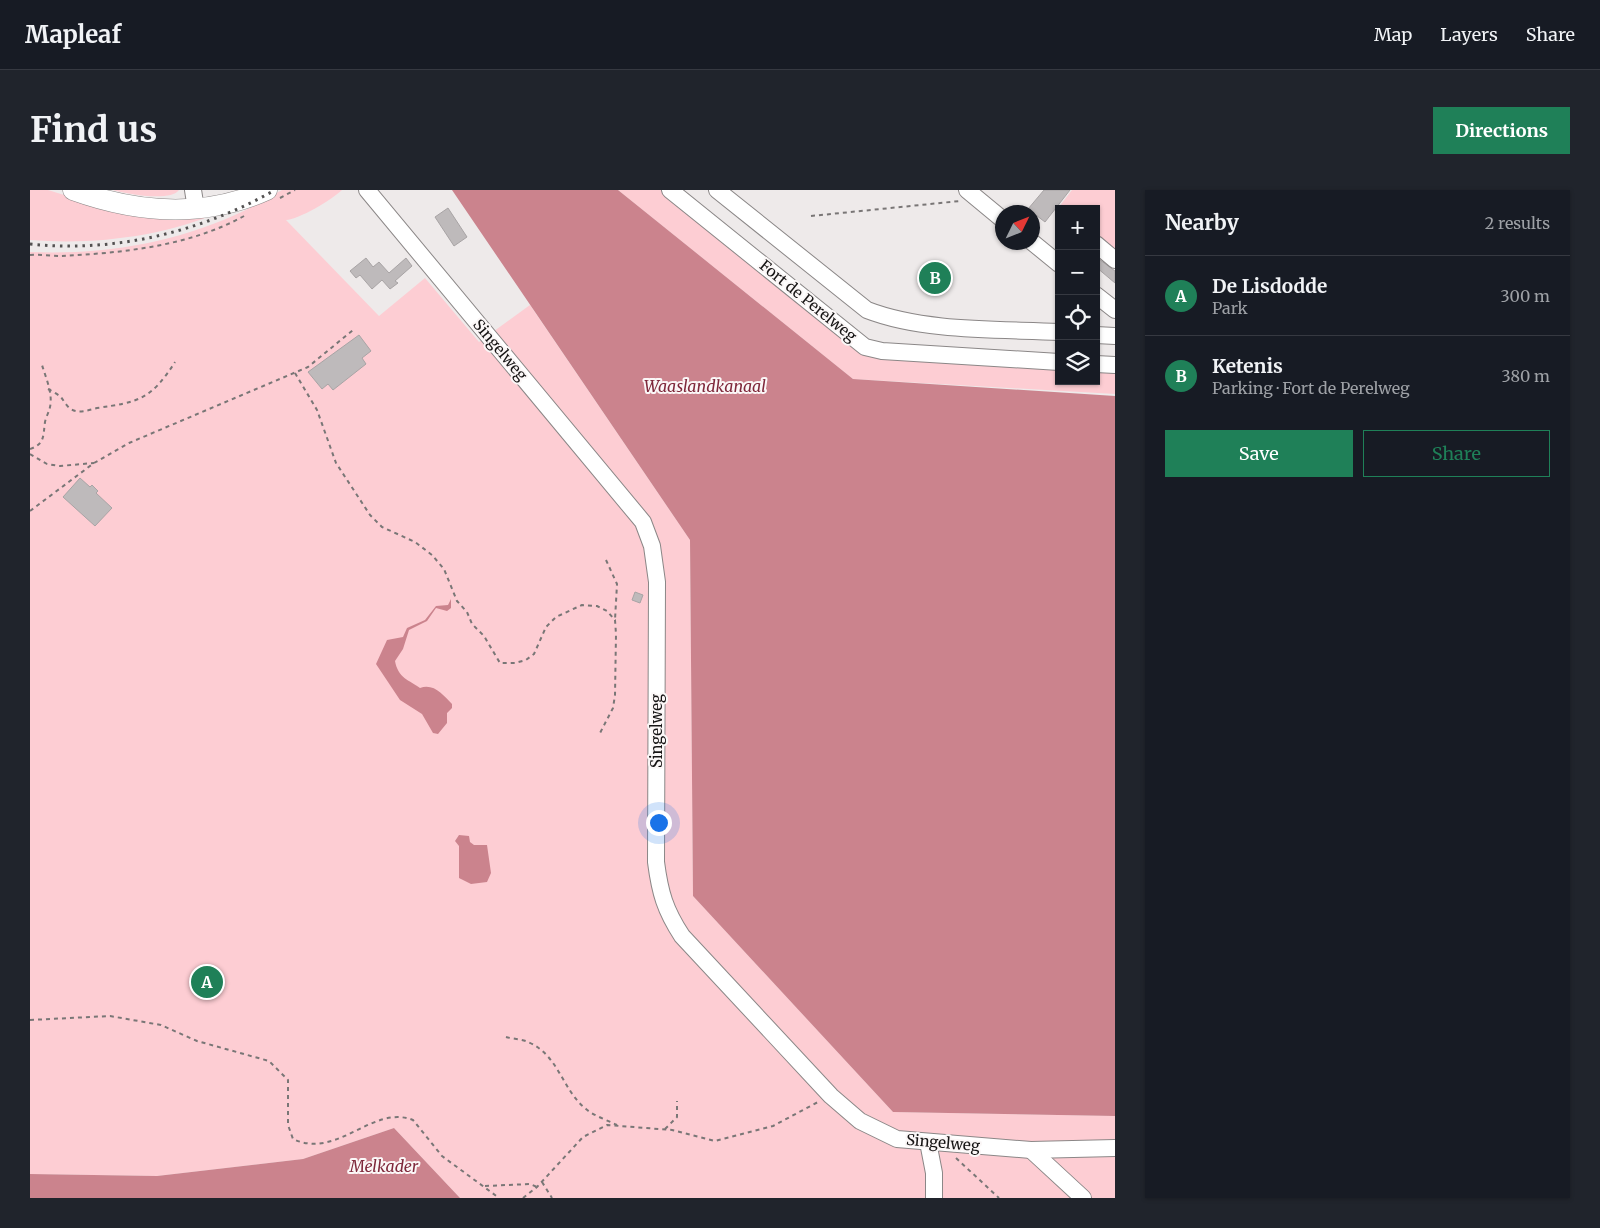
<!DOCTYPE html>
<html lang="en">
<head>
<meta charset="utf-8">
<style>
	:root { --surface:#171b24; --page:#20242c; --text:#f1f3f6; --muted:#9ea1a6; --line:#363941; --accent:#1f8058 }
	body { margin:0; font-family:Merriweather,serif; background:var(--page); color:var(--text) }
	.controls { position:absolute; right:15px; top:15px; display:grid; overflow:hidden; border-radius:0px; box-shadow:0 1px 4px #0004 }
	.controls button { width:45px; height:45px; display:grid; place-items:center; padding:0; border:0; border-bottom:1px solid var(--line); background:var(--surface); color:var(--text); font:25px sans-serif }
	.compass { position:absolute; left:965px; top:15px; width:45px; height:45px; border-radius:50%; background:var(--surface); box-shadow:0 1px 4px #0004; rotate:47deg }
	.you { position:absolute; left:628px; top:632px; width:18px; height:18px; margin:-12px; border:4px solid #fff; border-radius:50%; background:#1a73e8; box-shadow:0 0 0 8px #1a73e833 }
	.badge { display:grid; place-items:center; width:32px; height:32px; border-radius:50%; background:var(--accent); color:#fff; font-size:16px; font-weight:700 }
	.pin { position:absolute; translate:-50% -50%; border:2px solid #fff; box-shadow:0 1px 5px #0006 }
	.list { margin:0; padding:0; list-style:none }
	h2 { display:flex; justify-content:space-between; align-items:center; height:65px; margin:0; padding:0 20px; font-size:21px }
	h2 small { font-size:16px; font-weight:400; color:var(--muted) }
	.list li { display:grid; grid-template-columns:32px 1fr auto; gap:15px; align-items:center; box-sizing:border-box; height:80px; padding:0 20px; border-top:1px solid var(--line) }
	.list b { display:block; font-size:19px; white-space:nowrap }
	.list p { margin:0; font-size:16px; white-space:nowrap; color:var(--muted) }
	.list em { font-size:16px; font-style:normal; color:var(--muted) }
	.actions { display:flex; gap:10px; padding:15px 20px }
	.actions a { flex:1; padding:11px 0; border:1px solid var(--accent); border-radius:0px; text-align:center; font-size:18px; color:var(--accent) }
	.actions .main { background:var(--accent); color:#fff }
	.icon { flex:none; width:28px; height:28px; fill:none; stroke:currentColor; stroke-width:2; stroke-linecap:round; stroke-linejoin:round }
	.map { position:relative; flex:none; width:1085px; height:1008px; overflow:hidden; border-radius:0px }
	header { display:flex; align-items:center; gap:30px; box-sizing:border-box; height:70px; padding:0 25px; background:var(--surface); border-bottom:1px solid var(--line) }
	header strong { font-size:24px }
	nav { display:flex; gap:28px; margin-inline-start:auto; font-size:18px }
	.intro { display:flex; align-items:center; justify-content:space-between; box-sizing:border-box; height:120px; padding:0 30px }
	h1 { margin:0; font-size:35px }
	.button { padding:12px 22px; border-radius:0px; background:var(--accent); color:#fff; font-size:18px; font-weight:700 }
	main { display:flex; gap:30px; padding:0 30px }
	aside { flex:1; background:var(--surface); border-radius:0px; box-shadow:0 1px 4px #0004 }
	.map>svg:first-child { display:block }
	.green { fill:#fdcdd3 }
	.water { fill:#cb838d }
	.building { fill:#bebabb; stroke:#a8a4a5 }
	.lines { fill:none; stroke-linecap:round; stroke-linejoin:round }
	.minor-casing { stroke:#8b8787; stroke-width:18 }
	.major-casing { stroke:#8b8787; stroke-width:21 }
	.path { stroke:#797676; stroke-width:2; stroke-dasharray:4 4; stroke-linecap:butt }
	.minor { stroke:#fff; stroke-width:16 }
	.major { stroke:#fff; stroke-width:20 }
	.rail { stroke:#535151; stroke-width:3; stroke-dasharray:2.5 5; stroke-linecap:butt }
	.labels { text-anchor:middle; stroke-width:4; stroke-linejoin:round; paint-order:stroke }
	.street-label { font-size:15px; fill:#161414; stroke:#fbf7f7 }
	.water-label { font-size:16px; font-style:italic; fill:#7f283b; stroke:#fbf7f7 }
</style>
</head>
<body>
<header>
<strong>Mapleaf</strong>
<nav><a>Map</a><a>Layers</a><a>Share</a></nav>
</header>
<div class="intro"><h1>Find us</h1><a class="button">Directions</a></div>
<main>
<div class="map">
<svg width="1085" height="1008" viewBox="0 0 1085 1008">
	<rect width="100%" height="100%" fill="#eeeaea"/>
	<g class="green">
		<path d="M0,0H18L98,25L192,21C133,47 64,55 0,50Z"/>
		<path d="M83,0H149C141,12 96,4 83,0Z"/>
		<path d="M252,0H312C303,9 268,30 256,30L349,126L395,88L449,152L500,115L660,350L663,706L863,922L1085,926V1008H430L364,938L273,969L127,986L0,984V62C71,65 140,54 205,25C222,18 236,8 252,0Z"/>
		<polygon points="588,0 640,0 835,157 1029,172 1029,191 1066,191 1066,174 1085,175 1085,204 823,189"/>
		<polygon points="1042,0 1085,0 1085,61 1066,47 1066,19 1031,19 1029,17"/>
	</g>
	<g class="water">
		<polygon points="422,0 588,0 823,189 1085,206 1085,926 863,922 663,706 660,350"/>
		<path d="M421,409V418L417,421L406,418L397,431L379,440L373,459L365,471C368,488 379,490 390,498C404,493 413,505 422,514V518L417,523V533L408,544L403,543L392,524L370,510L346,474L357,450L373,447L377,438L395,430L406,416L418,415Z"/>
		<polygon points="429,645 439,646 440,652 444,655 457,655 461,683 457,692 441,694 429,688 429,656 425,651"/>
		<polygon points="364,938 430,1008 0,1008 0,984 127,986 273,969"/>
	</g>
	<g class="building">
		<polygon points="1014,0 1040,0 1015,32 998,19"/>
		<polygon points="418,18 437,47 424,56 405,27"/>
		<polygon points="1066,67 1085,81 1085,93 1066,77"/>
		<polygon points="336,68 343,77 349,72 359,83 376,68 382,76 365,91 368,93 360,99 352,90 342,99 330,85 326,88 320,81"/>
		<polygon points="329,145 341,161 332,168 336,174 303,200 298,194 292,199 278,182"/>
		<polygon points="50,288 60,297 62,295 68,301 66,303 82,318 65,336 33,307"/>
		<polygon points="605,402 613,405 610,413 602,410"/>
	</g>
	<g class="lines">
		<defs>
			<g id="minor">
				<polyline points="163,0 166,19"/>
				<path d="M337,0L613,332L622,356L627,392L626,672C630,703 635,720 652,746L801,906L830,931L867,949L1001,960L1085,958"/>
				<polyline points="640,0 835,157 852,161 1029,172"/>
				<path d="M687,0L837,120C894,142 968,139 1029,142"/>
				<polyline points="937,0 972,29"/>
				<polyline points="1002,52 1029,74"/>
				<polyline points="1066,54 1085,70"/>
				<polyline points="1066,105 1085,120"/>
				<polyline points="1066,145 1085,146"/>
				<polyline points="1066,174 1085,175"/>
				<polyline points="898,952 904,983 904,1008"/>
				<polyline points="1001,960 1053,1008"/>
			</g>
			<path id="major" d="M43,0C107,23 173,29 237,0"/>
		</defs>
		<use href="#minor" class="minor-casing"/>
		<use href="#major" class="major-casing"/>
		<g class="path">
			<polyline points="250,8 265,0"/>
			<polyline points="781,26 930,11"/>
			<path d="M0,65C10,64 21,66 31,66C92,63 160,56 214,26"/>
			<polyline points="265,183 287,220 306,273 340,325 352,337 385,352 402,365 414,379 427,411 437,422 442,434 454,446 470,473 485,473 496,470 504,464 516,437 526,427 552,415 567,416 577,421 585,430 586,444 585,505 583,518 570,543"/>
			<path d="M18,199C22,201 27,204 31,207C34,211 37,217 41,219C49,224 58,220 67,218C108,212 121,210 145,172"/>
			<path d="M0,259C15,254 13,246 15,232C16,227 19,222 20,217C23,204 16,188 12,175"/>
			<polyline points="0,264 17,274 30,276 64,273"/>
			<polyline points="0,321 64,273 99,253 278,177 323,140"/>
			<polyline points="576,370 587,394 585,430"/>
			<path d="M0,830L80,826L131,835L167,851L239,871L258,890V935L263,949C308,970 342,914 383,930L412,966L469,1008"/>
			<path d="M476,847C483,849 492,849 498,852C529,865 532,900 556,919C564,926 577,930 587,935"/>
			<polyline points="635,939 647,927 647,911"/>
			<polyline points="926,968 969,1008"/>
			<polyline points="512,992 522,1008"/>
			<polyline points="455,996 500,994 507,997"/>
			<polyline points="493,1008 507,997 553,947 577,935 642,940 685,951 743,936 788,912"/>
		</g>
		<use href="#minor" class="minor"/>
		<use href="#major" class="major"/>
		<path class="rail" d="M0,54C85,63 171,42 245,0"/>
	</g>
	<g class="labels">
		<g class="street-label">
			<text transform="translate(778 111) rotate(39)" y="5">Fort de Perelweg</text>
			<text transform="translate(470 160) rotate(50)" y="5">Singelweg</text>
			<text transform="translate(627 541) rotate(-90)" y="5">Singelweg</text>
			<text transform="translate(913 953) rotate(5)" y="5">Singelweg</text>
		</g>
		<g class="water-label">
			<text x="675" y="202">Waaslandkanaal</text>
			<text x="354" y="982">Melkader</text>
		</g>
	</g>
</svg>
<div class="controls">
<button>+</button>
<button>−</button>
<button><svg class="icon" aria-label="locate" viewBox="0 0 24 24"><circle cx="12" cy="12" r="6"/><path d="M12 2v4M12 18v4M2 12h4M18 12h4"/></svg></button>
<button><svg class="icon" aria-label="layers" viewBox="0 0 24 24"><path d="M12 4l9 5-9 5-9-5zM3 14l9 5 9-5"/></svg></button>
</div>
<svg class="compass" viewBox="-18 -18 36 36"><path d="M0-13l5 13h-10z" fill="#e53935"/><path d="M0 13l5-13h-10z" fill="#9ea1a6"/></svg>
<div class="you"></div>
<div class="pin badge" style="left:177px;top:792px">A</div>
<div class="pin badge" style="left:905px;top:88px">B</div>
</div>
<aside>
<h2>Nearby<small>2 results</small></h2>
<ul class="list">
<li><span class="badge">A</span><div><b>De Lisdodde</b><p>Park</p></div><em>300 m</em></li>
<li><span class="badge">B</span><div><b>Ketenis</b><p>Parking · Fort de Perelweg</p></div><em>380 m</em></li>
</ul>
<div class="actions"><a class="main">Save</a><a>Share</a></div>
</aside>
</main>
</body>
</html>
